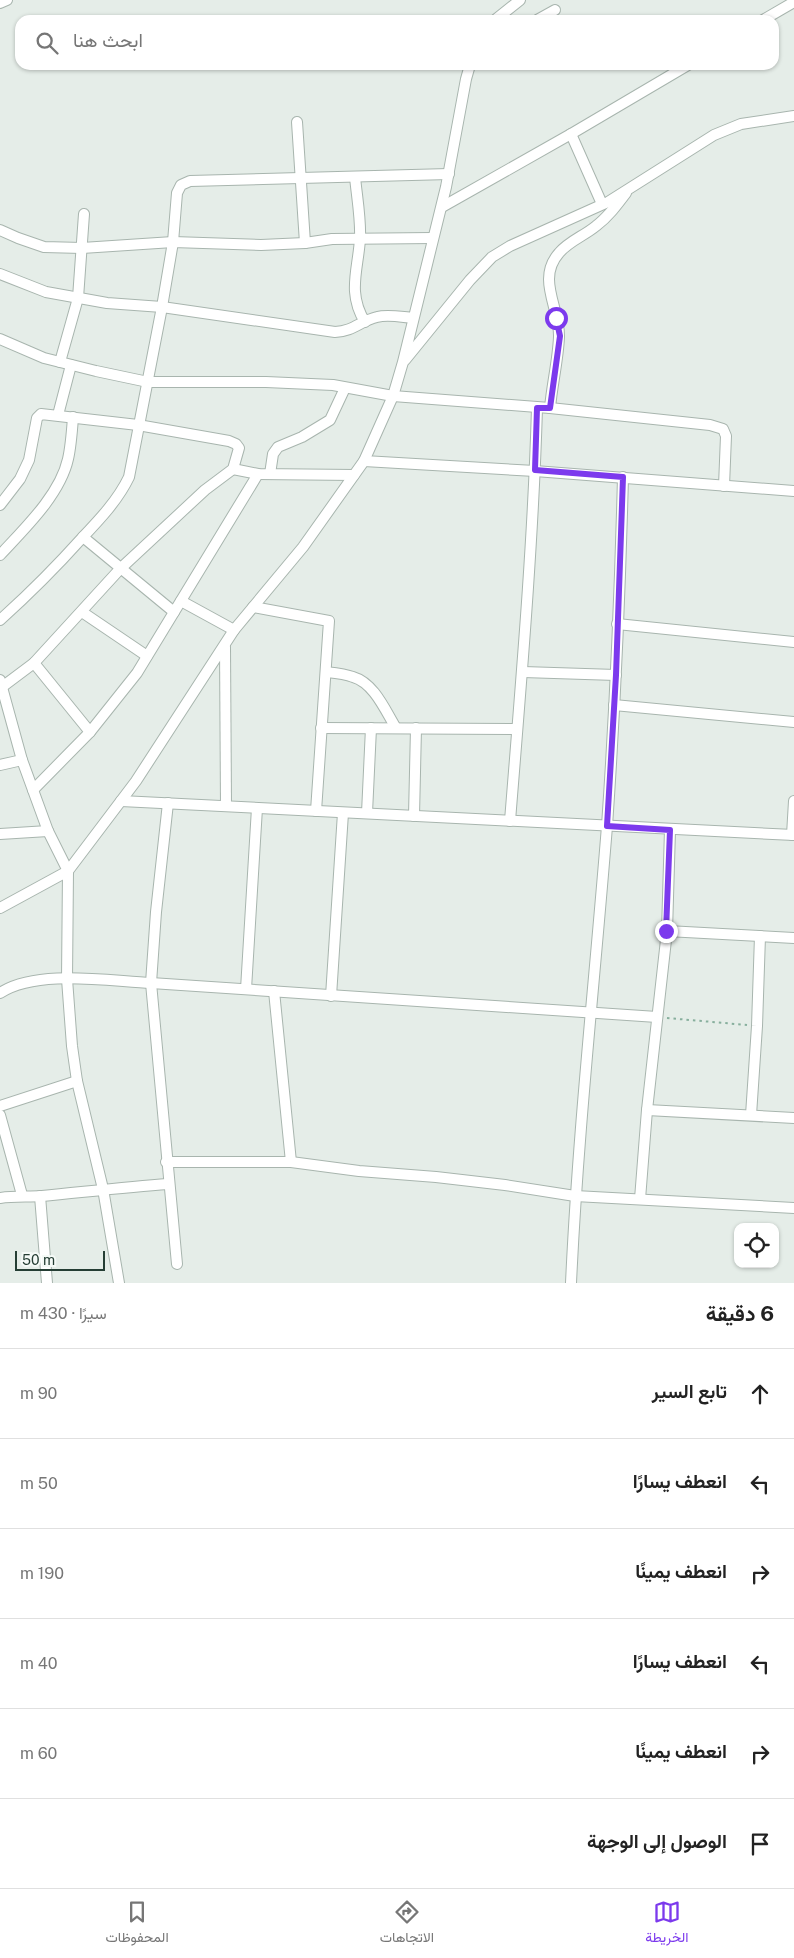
<!DOCTYPE html>
<html lang="ar">
<head>
<meta charset="utf-8">
<style>
	:root { --surface:#fff; --page:#f6f6f6; --text:#222; --muted:#767676; --line:#e0e0e0; --accent:#7c3aed }
	body { margin:0; font-family:"Public Sans",Vazirmatn,sans-serif; background:var(--page); color:var(--text); direction:rtl }
	.controls { position:absolute; right:15px; bottom:15px; display:grid; overflow:hidden; border-radius:10px; box-shadow:0 1px 4px #0004 }
	.controls button { width:45px; height:45px; display:grid; place-items:center; padding:0; border:0; border-bottom:1px solid var(--line); background:var(--surface); color:var(--text); font:25px sans-serif }
	.scale { position:absolute; left:15px; bottom:12px; width:90px; box-sizing:border-box; padding-left:5px; border:2px solid #253e34; border-top:0; font-size:14px; line-height:18px; white-space:nowrap; color:#253e34; -webkit-text-stroke:4px #f5faf7; paint-order:stroke }
	.stop { position:absolute; width:15px; height:15px; margin:-11px; border:4px solid #7c3aed; border-radius:50%; background:#fff }
	.stop.end { background:#7c3aed; border-color:#fff; box-shadow:0 1px 5px #0008 }
	.list { margin:0; padding:0; list-style:none }
	h2 { display:flex; justify-content:space-between; align-items:center; height:65px; margin:0; padding:0 20px; font-size:21px }
	h2 small { font-size:16px; font-weight:400; color:var(--muted) }
	.list li { display:grid; grid-template-columns:32px 1fr auto; gap:15px; align-items:center; box-sizing:border-box; height:90px; padding:0 20px; border-top:1px solid var(--line) }
	.list b { display:block; font-size:19px; white-space:nowrap }
	.list em { font-size:16px; font-style:normal; color:var(--muted) }
	.icon { flex:none; width:28px; height:28px; fill:none; stroke:currentColor; stroke-width:2; stroke-linecap:round; stroke-linejoin:round }
	.map { position:relative; flex:none; width:794px; height:1283px; overflow:hidden; direction:ltr }
	.search { position:absolute; background:var(--surface); box-shadow:0 1px 4px #0004; left:15px; right:15px; top:15px; height:55px; display:flex; align-items:center; gap:12px; box-sizing:border-box; padding:0 18px; border-radius:15px; color:var(--muted); font-size:19px }
	.sheet { height:605px; background:var(--surface) }
	nav { display:flex; justify-content:space-around; align-items:center; box-sizing:border-box; height:70px; border-top:1px solid var(--line); background:var(--surface); font-size:14px; color:var(--muted) }
	nav a { display:grid; justify-items:center; gap:2px }
	nav .on { color:var(--accent) }
	.map>svg:first-child { display:block }
	.lines { fill:none; stroke-linecap:round; stroke-linejoin:round }
	.street-casing { stroke:#a8b5ae; stroke-width:12 }
	.path { stroke:#87af9d; stroke-width:2; stroke-dasharray:2.5 4; stroke-linecap:butt }
	.street { stroke:#fff; stroke-width:10 }
	.route { stroke:#7c3aed; stroke-width:6 }
</style>
</head>
<body>
<div class="map">
<svg width="794" height="1283" viewBox="0 0 794 1283">
	<rect width="100%" height="100%" fill="#e5ede8"/>
	<g class="lines">
		<defs>
			<g id="street">
				<polyline points="0,3 7,0"/>
				<polyline points="495,20 520,0"/>
				<polyline points="537,20 555,10"/>
				<polyline points="763,20 794,2"/>
				<polyline points="297,122 305,243"/>
				<polyline points="571,134 602,204"/>
				<path d="M355,177C357,198 361,219 360,239C358,270 347,293 365,322"/>
				<polyline points="442,207 571,134 688,65"/>
				<polyline points="0,230 18,238 44,247 82,248 173,242 261,245 305,243 332,239 433,238"/>
				<path d="M0,274L46,292L107,303L162,307L335,332C354,331 360,321 377,317C388,314 401,317 413,318"/>
				<polyline points="0,339 44,358 96,371 148,382 266,382 333,385 393,396 550,408 710,425 723,429 726,436 724,486"/>
				<polyline points="405,360 470,280 492,257 510,246 608,202 714,135 741,124 794,116"/>
				<polyline points="60,362 78,298 84,214"/>
				<path d="M550,408C552,385 558,360 559,337C560,308 536,279 559,253C569,241 584,236 596,226C608,217 617,205 626,193"/>
				<polyline points="58,415 71,365"/>
				<polyline points="364,461 535,471 794,491"/>
				<polyline points="233,469 258,474 354,475"/>
				<polyline points="270,474 273,454 278,447 302,437 330,420 345,388"/>
				<polyline points="0,505 20,479 29,460 37,418 41,414 138,425 229,441 236,444 239,448 233,469 205,490 120,569 34,663 2,687"/>
				<polyline points="83,537 174,612"/>
				<path d="M0,555C24,529 60,495 68,459C71,446 72,431 73,417"/>
				<polyline points="181,601 234,630"/>
				<polyline points="253,607 329,621 316,811"/>
				<polyline points="82,612 147,656"/>
				<path d="M0,620C29,594 56,567 82,538C100,519 118,500 129,477L162,307L173,242L177,193L181,185L190,181L449,174"/>
				<polyline points="617,624 794,642"/>
				<polyline points="225,647 226,806"/>
				<polyline points="34,663 90,732"/>
				<path d="M326,672C335,673 345,674 353,677C374,683 385,710 396,728"/>
				<polyline points="523,672 616,675"/>
				<polyline points="0,680 22,760 48,831 68,871 67,979 72,1046 77,1081 103,1189 119,1283"/>
				<polyline points="614,705 794,722"/>
				<polyline points="321,728 517,729"/>
				<polyline points="0,765 22,760"/>
				<polyline points="33,790 90,732 137,673 258,474"/>
				<polyline points="121,801 794,835"/>
				<polyline points="168,803 156,912 151,983 177,1264"/>
				<polyline points="367,813 371,728"/>
				<polyline points="414,816 416,728"/>
				<path d="M510,821C521,683 533,546 537,408"/>
				<polyline points="0,834 48,831"/>
				<polyline points="792,835 794,801"/>
				<polyline points="0,908 68,871 136,781 234,630 303,547 364,461 393,396 403,362 446,187 466,79 470,65"/>
				<polyline points="667,931 794,938"/>
				<polyline points="246,989 257,808"/>
				<polyline points="274,991 291,1162"/>
				<path d="M0,993C37,969 107,981 151,983L657,1017"/>
				<polyline points="331,996 343,813"/>
				<polyline points="0,1106 77,1081"/>
				<polyline points="647,1110 794,1118"/>
				<polyline points="0,1115 22,1195"/>
				<polyline points="751,1115 757,1026 760,936"/>
				<polyline points="166,1162 291,1162 359,1171 436,1177 505,1185 575,1196 794,1208"/>
				<polyline points="40,1196 47,1283"/>
				<path d="M0,1198C14,1196 28,1197 42,1196C84,1192 126,1187 168,1184"/>
				<polyline points="640,1199 647,1110 667,931 670,830"/>
				<path d="M571,1283C578,1130 595,978 607,826C615,710 620,593 623,477"/>
			</g>
		</defs>
		<use href="#street" class="street-casing"/>
		<polyline class="path" points="667,1018 747,1025"/>
		<use href="#street" class="street"/>
	</g>
	<g class="lines">
		<polyline class="route" points="556,318 560,336 550,408 537,408 535,470 623,477 616,675 607,826 670,830 666,931"/>
	</g>
</svg>
<div class="controls">
<button><svg class="icon" aria-label="locate" viewBox="0 0 24 24"><circle cx="12" cy="12" r="6"/><path d="M12 2v4M12 18v4M2 12h4M18 12h4"/></svg></button>
</div>
<div class="scale">50 m</div>
<div class="stop" style="left:556px;top:318px"></div>
<div class="stop end" style="left:666px;top:931px"></div>
<div class="search"><svg class="icon" aria-label="search" viewBox="0 0 24 24"><circle cx="10" cy="10" r="6"/><path d="M15 15l6 6"/></svg>ابحث هنا</div>
</div>
<section class="sheet">
<h2>6 دقيقة<small>سيرًا · 430 m</small></h2>
<ul class="list">
<li><svg class="icon" aria-label="ahead" viewBox="0 0 24 24"><path d="M12 20V5M6 11l6-6 6 6"/></svg><div><b>تابع السير</b></div><em>90 m</em></li>
<li><svg class="icon" aria-label="left" viewBox="0 0 24 24"><path d="M17 20v-9H6M10 6l-5 5 5 5"/></svg><div><b>انعطف يسارًا</b></div><em>50 m</em></li>
<li><svg class="icon" aria-label="right" viewBox="0 0 24 24"><path d="M7 20v-9h11M14 6l5 5-5 5"/></svg><div><b>انعطف يمينًا</b></div><em>190 m</em></li>
<li><svg class="icon" aria-label="left" viewBox="0 0 24 24"><path d="M17 20v-9H6M10 6l-5 5 5 5"/></svg><div><b>انعطف يسارًا</b></div><em>40 m</em></li>
<li><svg class="icon" aria-label="right" viewBox="0 0 24 24"><path d="M7 20v-9h11M14 6l5 5-5 5"/></svg><div><b>انعطف يمينًا</b></div><em>60 m</em></li>
<li><svg class="icon" aria-label="arrive" viewBox="0 0 24 24"><path d="M6 21V4h12l-3 4 3 4H6"/></svg><div><b>الوصول إلى الوجهة</b></div></li>
</ul>
</section>
<nav>
<a class="on"><svg class="icon" aria-label="map" viewBox="0 0 24 24"><path d="M3 6l6-2 6 2 6-2v14l-6 2-6-2-6 2zM9 4v14M15 6v14"/></svg>الخريطة</a>
<a><svg class="icon" aria-label="directions" viewBox="0 0 24 24"><path d="M12 3l9 9-9 9-9-9zM9 14v-3h6M13 9l2 2-2 2"/></svg>الاتجاهات</a>
<a><svg class="icon" aria-label="saved" viewBox="0 0 24 24"><path d="M7 4h10v16l-5-4-5 4z"/></svg>المحفوظات</a>
</nav>
</body>
</html>
